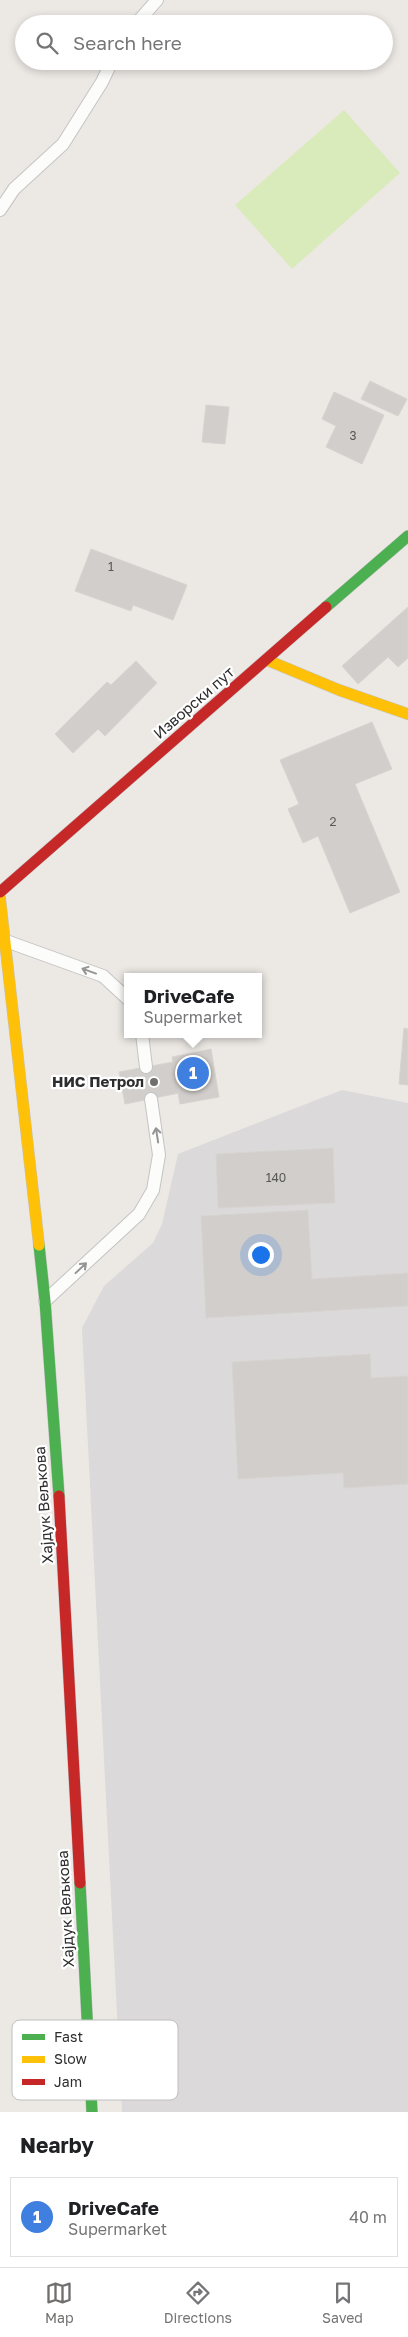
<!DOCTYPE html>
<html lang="en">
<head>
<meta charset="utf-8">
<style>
	:root { --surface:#fff; --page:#f2f2f2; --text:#202124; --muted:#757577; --line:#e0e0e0; --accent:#706f6e }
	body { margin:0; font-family:"Golos Text",sans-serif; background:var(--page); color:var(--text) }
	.you { position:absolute; left:260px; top:1254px; width:18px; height:18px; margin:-12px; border:4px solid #fff; border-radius:50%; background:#1a73e8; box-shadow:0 0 0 8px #1a73e833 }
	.badge { display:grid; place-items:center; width:32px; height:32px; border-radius:50%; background:var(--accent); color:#fff; font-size:16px; font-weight:700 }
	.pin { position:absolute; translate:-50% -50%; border:2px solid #fff; box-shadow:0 1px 5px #0006 }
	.popup { position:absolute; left:124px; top:973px; width:138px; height:65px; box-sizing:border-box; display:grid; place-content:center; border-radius:0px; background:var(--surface); filter:drop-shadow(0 1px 4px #0005); font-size:16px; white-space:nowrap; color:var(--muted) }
	.popup b { font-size:19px; color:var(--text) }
	.popup::after { content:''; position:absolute; left:50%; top:100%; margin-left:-10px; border:10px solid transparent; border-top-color:var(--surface) }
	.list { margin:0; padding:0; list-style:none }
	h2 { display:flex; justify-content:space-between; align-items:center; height:65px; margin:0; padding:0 20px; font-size:21px }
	h2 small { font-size:16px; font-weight:400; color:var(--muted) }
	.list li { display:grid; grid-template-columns:32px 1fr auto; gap:15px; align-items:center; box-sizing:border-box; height:80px; margin:0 10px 10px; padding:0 10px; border:1px solid var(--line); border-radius:0px }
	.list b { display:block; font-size:19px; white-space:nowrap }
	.list p { margin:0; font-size:16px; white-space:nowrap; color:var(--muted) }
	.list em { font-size:16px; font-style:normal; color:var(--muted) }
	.icon { flex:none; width:28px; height:28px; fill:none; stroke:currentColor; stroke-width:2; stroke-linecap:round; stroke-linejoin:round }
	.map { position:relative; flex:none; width:408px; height:2112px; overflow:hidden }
	.search { position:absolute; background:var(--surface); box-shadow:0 2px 8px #0003; left:15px; right:15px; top:15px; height:55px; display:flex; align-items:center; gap:12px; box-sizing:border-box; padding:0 18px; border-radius:28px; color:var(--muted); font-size:19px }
	.sheet { height:155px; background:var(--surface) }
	nav { display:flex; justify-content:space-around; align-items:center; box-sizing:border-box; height:70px; border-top:1px solid var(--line); background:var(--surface); font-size:14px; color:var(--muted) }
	nav a { display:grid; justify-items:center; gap:2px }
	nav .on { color:var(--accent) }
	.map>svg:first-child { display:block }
	.industrial { fill:#dcd9db }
	.pitch { fill:#d9eabb }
	.building { fill:#d1cecb; stroke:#d7d4d0 }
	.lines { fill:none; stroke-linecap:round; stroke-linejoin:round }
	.lane-casing { stroke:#c5c4c5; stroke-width:14 }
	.fast-casing { stroke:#c5c4c5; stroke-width:12 }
	.slow-casing { stroke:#c5c4c5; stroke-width:12 }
	.jam-casing { stroke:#c5c4c5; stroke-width:12 }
	.lane { stroke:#fcfcfb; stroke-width:12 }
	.fast { stroke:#4caf50; stroke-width:11 }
	.slow { stroke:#ffc107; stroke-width:11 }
	.jam { stroke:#c62828; stroke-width:11 }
	.oneway { stroke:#959594 }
	.poi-dot { fill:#706f6e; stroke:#fff; stroke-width:2 }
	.labels { text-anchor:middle; stroke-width:4.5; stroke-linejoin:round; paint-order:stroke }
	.number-label { font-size:12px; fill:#585857 }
	.street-label { font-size:15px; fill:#2e2e2e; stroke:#fff }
	.poi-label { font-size:15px; font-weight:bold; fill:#2e2e2e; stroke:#fff; text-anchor:end }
	.key { fill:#fff; stroke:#c0c0c0; stroke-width:1 }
	.key-label { font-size:14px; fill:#2e2e2e }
</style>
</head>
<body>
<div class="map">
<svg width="408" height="2112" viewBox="0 0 408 2112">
	<rect width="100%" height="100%" fill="#ece8e4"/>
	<polygon class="industrial" points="342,1090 408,1103 408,2112 122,2112 82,1328 104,1286 153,1243 162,1224 178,1154"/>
	<polygon class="pitch" points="344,110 400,173 292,269 235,205"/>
	<g class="building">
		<polygon points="370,381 407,399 398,416 361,399"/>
		<polygon points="334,392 384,415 362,464 326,447 336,426 322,419"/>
		<polygon points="206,405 229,407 225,444 202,442"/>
		<polygon points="91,549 187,585 173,620 133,605 131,611 75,591"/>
		<polygon points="408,607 408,658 398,667 388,657 358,684 342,666"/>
		<polygon points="136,661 157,683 105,736 98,729 73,753 55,734 107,682 111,685"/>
		<polygon points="372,722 392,769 355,784 400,892 350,913 318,836 303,843 288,809 299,804 280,760"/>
		<polygon points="404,1028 408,1029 408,1085 399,1084"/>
		<polygon points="211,1049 219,1097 180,1104 172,1057"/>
		<polygon points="173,1062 179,1093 125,1104 119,1072"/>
		<polygon points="333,1148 335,1203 218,1208 216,1154"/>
		<polygon points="308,1210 312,1279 408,1273 408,1306 206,1318 201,1216"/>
		<polygon points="370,1354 371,1378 408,1376 408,1484 344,1488 343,1473 238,1479 232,1362"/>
	</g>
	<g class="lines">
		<defs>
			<g id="lane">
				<polyline points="136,24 157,0"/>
				<polyline points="0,210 14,189 63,144 102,82 112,61"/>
				<polyline points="6,941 103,976 128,999"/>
				<polyline points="142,1034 146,1067"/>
				<polyline points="45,1301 139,1214 153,1190 159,1155 151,1099"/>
			</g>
			<g id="fast">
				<polyline points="326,607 408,536"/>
				<polyline points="39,1245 45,1301 59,1496"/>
				<polyline points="80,1883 92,2112"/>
			</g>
			<g id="slow">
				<polyline points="267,660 339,690 408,714"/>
				<polyline points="0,898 39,1245"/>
			</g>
			<g id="jam">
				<polyline points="0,892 326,607"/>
				<polyline points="59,1496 80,1883"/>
			</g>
		</defs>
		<use href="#lane" class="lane-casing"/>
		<use href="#fast" class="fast-casing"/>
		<use href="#slow" class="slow-casing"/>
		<use href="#jam" class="jam-casing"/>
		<use href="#lane" class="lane"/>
		<use href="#fast" class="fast"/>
		<use href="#slow" class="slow"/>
		<use href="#jam" class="jam"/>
	</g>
	<defs><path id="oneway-shaft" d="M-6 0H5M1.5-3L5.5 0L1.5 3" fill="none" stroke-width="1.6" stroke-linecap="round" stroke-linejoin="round" transform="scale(1.25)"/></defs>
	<g class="oneway">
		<use href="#oneway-shaft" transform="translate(89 971) rotate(-160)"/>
		<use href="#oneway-shaft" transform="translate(157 1135) rotate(-99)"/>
		<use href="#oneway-shaft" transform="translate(81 1268) rotate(-43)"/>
	</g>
	<circle class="poi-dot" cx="154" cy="1082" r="5"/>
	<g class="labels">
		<g class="number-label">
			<text x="353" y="440">3</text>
			<text x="111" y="571">1</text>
			<text x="333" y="826">2</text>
			<text x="276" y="1182">140</text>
		</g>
		<g class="street-label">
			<text transform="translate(194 703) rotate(-41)" y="5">Изворски пут</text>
			<text transform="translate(44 1505) rotate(-94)" y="5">Хајдук Вељкова</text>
			<text transform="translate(66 1909) rotate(-93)" y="5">Хајдук Вељкова</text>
		</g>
		<g class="poi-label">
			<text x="144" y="1087">НИС Петрол</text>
		</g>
	</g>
	<rect x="12" y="2020" width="166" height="80" rx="8" class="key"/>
	<rect x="22" y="2034" width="23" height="6" fill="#4caf50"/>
	<rect x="22" y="2056" width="23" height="7" fill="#ffc107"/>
	<rect x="22" y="2079" width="23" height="6" fill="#c62828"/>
	<g class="key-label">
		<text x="54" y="2042">Fast</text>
		<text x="54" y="2064">Slow</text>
		<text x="54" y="2087">Jam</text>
	</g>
</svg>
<div class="you"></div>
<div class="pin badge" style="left:193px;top:1073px;background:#3f7fe0">1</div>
<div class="popup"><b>DriveCafe</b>Supermarket</div>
<div class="search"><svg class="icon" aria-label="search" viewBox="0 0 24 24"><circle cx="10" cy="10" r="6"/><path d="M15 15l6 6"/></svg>Search here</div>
</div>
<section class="sheet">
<h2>Nearby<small></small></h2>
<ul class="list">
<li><span class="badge" style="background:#3f7fe0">1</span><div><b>DriveCafe</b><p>Supermarket</p></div><em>40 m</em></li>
</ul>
</section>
<nav>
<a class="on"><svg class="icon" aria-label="map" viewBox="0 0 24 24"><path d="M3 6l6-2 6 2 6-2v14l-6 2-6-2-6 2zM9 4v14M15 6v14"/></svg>Map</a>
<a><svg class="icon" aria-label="directions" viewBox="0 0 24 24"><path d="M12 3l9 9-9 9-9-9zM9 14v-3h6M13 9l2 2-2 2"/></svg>Directions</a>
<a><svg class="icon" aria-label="saved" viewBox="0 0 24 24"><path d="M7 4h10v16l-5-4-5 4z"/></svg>Saved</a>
</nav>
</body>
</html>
